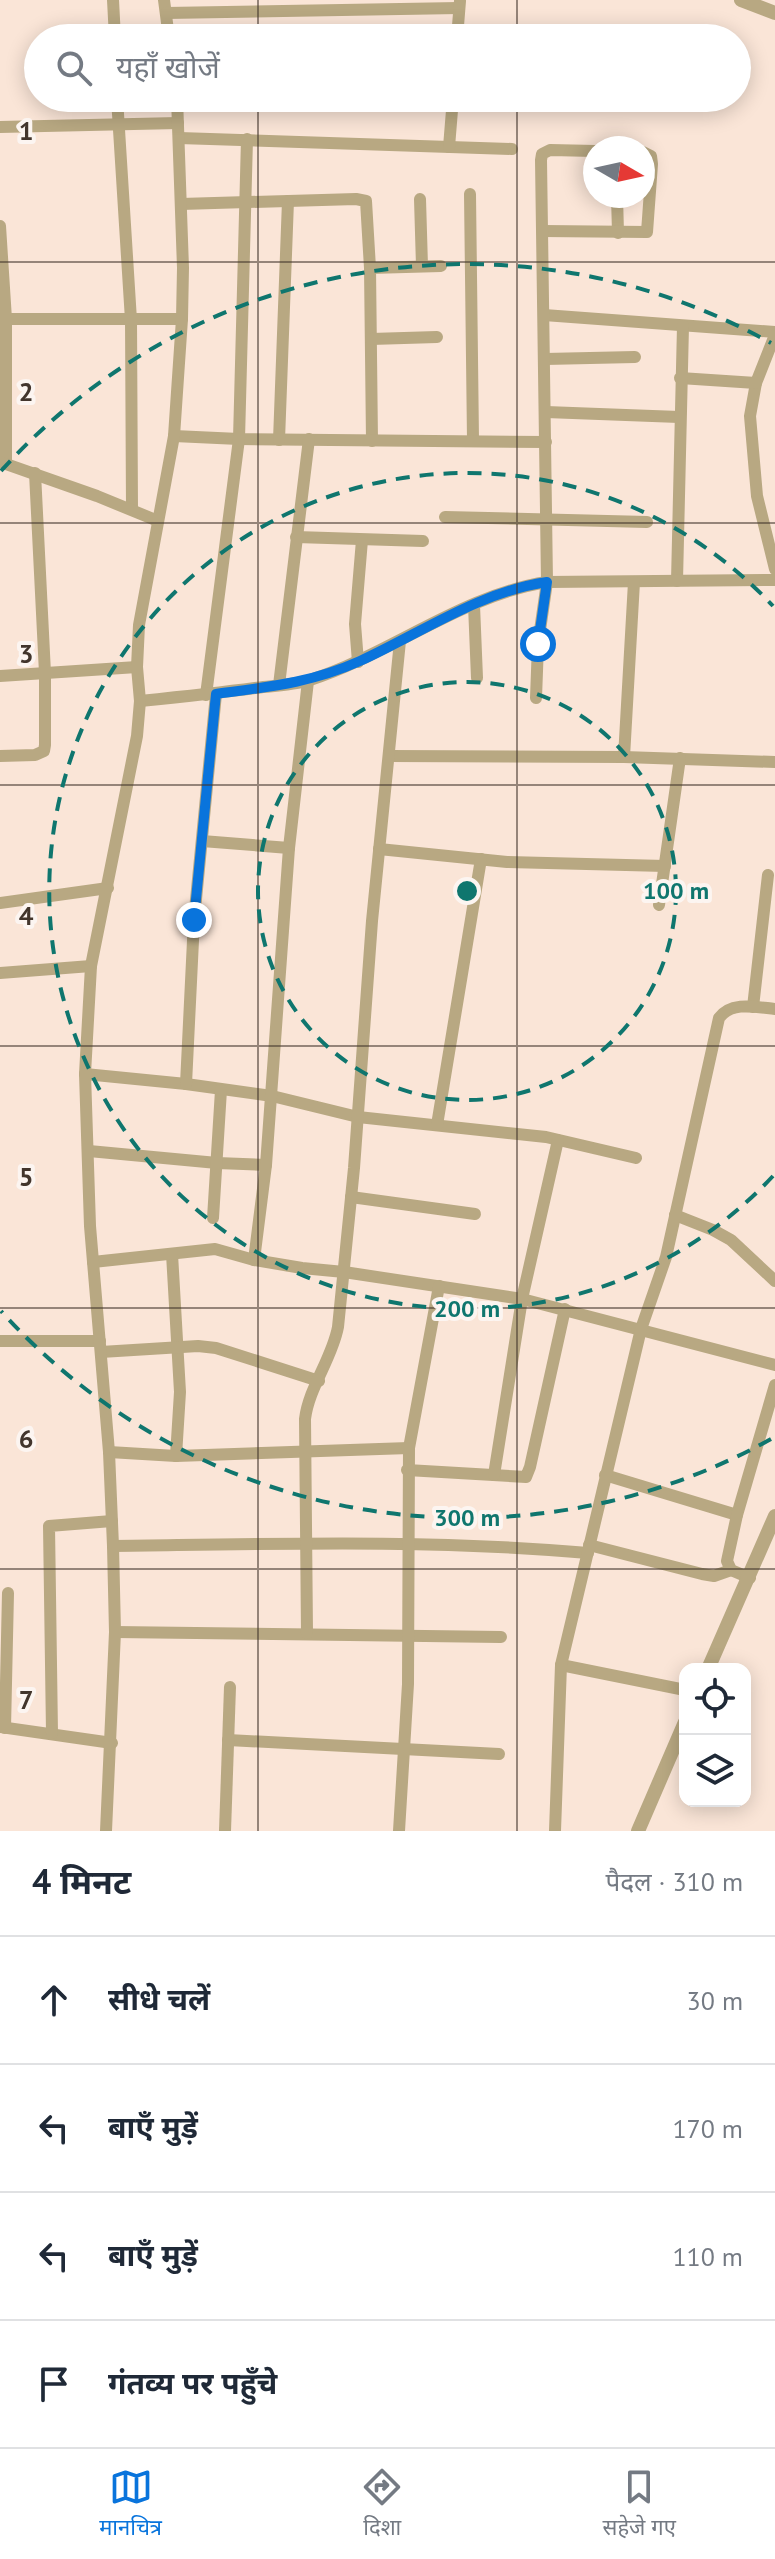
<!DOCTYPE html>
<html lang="hi">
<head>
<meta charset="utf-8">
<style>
	:root { --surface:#fff; --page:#f2f2f3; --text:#1f2937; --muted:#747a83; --line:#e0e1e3; --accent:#0974dc }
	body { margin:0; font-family:"PT Sans","Noto Sans Devanagari",sans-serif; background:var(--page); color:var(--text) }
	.controls { position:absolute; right:24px; bottom:24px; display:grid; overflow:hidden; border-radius:16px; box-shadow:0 4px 20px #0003 }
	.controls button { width:72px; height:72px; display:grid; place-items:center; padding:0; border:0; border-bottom:2px solid var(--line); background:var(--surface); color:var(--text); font:40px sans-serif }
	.compass { position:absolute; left:583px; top:136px; width:72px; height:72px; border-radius:50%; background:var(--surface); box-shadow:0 4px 20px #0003; rotate:99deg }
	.stop { position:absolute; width:24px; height:24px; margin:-18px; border:6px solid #0974dc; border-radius:50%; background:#fff }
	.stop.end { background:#0974dc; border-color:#fff; box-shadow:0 2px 8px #0008 }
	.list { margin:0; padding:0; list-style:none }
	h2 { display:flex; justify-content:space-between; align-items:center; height:104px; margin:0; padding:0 32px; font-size:34px }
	h2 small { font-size:26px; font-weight:400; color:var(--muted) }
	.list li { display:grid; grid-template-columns:52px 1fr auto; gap:24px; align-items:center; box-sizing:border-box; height:128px; padding:0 32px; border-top:2px solid var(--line) }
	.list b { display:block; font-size:30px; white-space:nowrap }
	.list em { font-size:26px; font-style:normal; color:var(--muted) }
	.icon { flex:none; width:44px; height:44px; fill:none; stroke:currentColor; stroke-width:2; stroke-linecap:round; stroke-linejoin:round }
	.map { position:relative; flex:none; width:775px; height:1831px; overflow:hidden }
	.search { position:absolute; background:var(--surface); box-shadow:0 4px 20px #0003; left:24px; right:24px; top:24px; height:88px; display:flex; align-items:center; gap:20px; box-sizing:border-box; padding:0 28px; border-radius:44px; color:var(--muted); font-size:30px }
	.sheet { height:616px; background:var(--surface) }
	nav { display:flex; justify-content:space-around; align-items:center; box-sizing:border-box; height:112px; border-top:2px solid var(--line); background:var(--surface); font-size:22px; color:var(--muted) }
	nav a { display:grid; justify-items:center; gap:4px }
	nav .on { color:var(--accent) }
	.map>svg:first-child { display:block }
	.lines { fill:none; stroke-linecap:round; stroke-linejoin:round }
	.minor { stroke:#b8a882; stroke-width:12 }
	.tertiary { stroke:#b8a882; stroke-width:14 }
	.route { stroke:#0974dc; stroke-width:10 }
	.grid { fill:none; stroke:#42352c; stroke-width:2; stroke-opacity:0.55 }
	.ring { fill:none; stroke:#0f766e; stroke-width:4; stroke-dasharray:14 10 }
	.grid-label { font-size:26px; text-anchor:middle; font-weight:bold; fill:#42352c; stroke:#fcf5f1; stroke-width:8; stroke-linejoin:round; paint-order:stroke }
	.centre { fill:#0f766e; stroke:#fcf5f1; stroke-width:4 }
	.ring-label { font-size:24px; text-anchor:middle; font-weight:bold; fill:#0f766e; stroke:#fcf5f1; stroke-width:8; stroke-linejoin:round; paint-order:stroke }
</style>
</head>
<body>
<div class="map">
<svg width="775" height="1831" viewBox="0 0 775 1831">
	<rect width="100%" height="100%" fill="#fae5d7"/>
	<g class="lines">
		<g class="minor">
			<polyline points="113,0 115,38"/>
			<polyline points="164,0 169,38"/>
			<polyline points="166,13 459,8"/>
			<polyline points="457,38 460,1"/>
			<polyline points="117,98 131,320 132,509"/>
			<polyline points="0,127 178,123"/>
			<polyline points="179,138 512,149"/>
			<polyline points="449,147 453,98"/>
			<polyline points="470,194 473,440"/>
			<polyline points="617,196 618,233"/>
			<polyline points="420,199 422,266"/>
			<polyline points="181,204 356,199 366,201 370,268 372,441"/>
			<polyline points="0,226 6,319 6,464"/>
			<polyline points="543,231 647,232 652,164 651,156 643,152"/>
			<polyline points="370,268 441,266"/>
			<polyline points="544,315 775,332"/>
			<polyline points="1,319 182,319"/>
			<polyline points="775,335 756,383 750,416 757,496 775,569"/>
			<polyline points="371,339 437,337"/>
			<polyline points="545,359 635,357"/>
			<polyline points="680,378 756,383"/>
			<polyline points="546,412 679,417"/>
			<polyline points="174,436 239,439 546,442"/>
			<polyline points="279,440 288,201"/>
			<polyline points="0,462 97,496 158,521"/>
			<polyline points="445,517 647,522"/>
			<polyline points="296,537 423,541"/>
			<polyline points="677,581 683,326"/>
			<polyline points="474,605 477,678"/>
			<polyline points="358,662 355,624 362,540"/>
			<polyline points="0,676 137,667"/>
			<polyline points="279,685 309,439"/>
			<polyline points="206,695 239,439 247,139"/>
			<polyline points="536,698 538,644 547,582 541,160 542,154 550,150 595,151"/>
			<path d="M140,701C179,697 217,693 255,688C273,686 293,685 310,680C391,654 462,595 547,582L775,580"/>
			<polyline points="0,756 35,755 44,751 45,745 45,673 35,473"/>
			<polyline points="389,756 624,757 775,762"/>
			<polyline points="624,757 634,582"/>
			<polyline points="202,841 289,848"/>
			<polyline points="379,849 507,862 665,866"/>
			<polyline points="0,903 108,888"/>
			<polyline points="659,905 680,758"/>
			<polyline points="0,973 91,966"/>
			<polyline points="753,1007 768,875"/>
			<polyline points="85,1074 186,1084 272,1096 358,1117 546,1137 636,1158"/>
			<polyline points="186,1084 194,920 216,694"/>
			<polyline points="437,1125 481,859"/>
			<polyline points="89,1151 217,1163 266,1165"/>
			<polyline points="351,1197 475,1214"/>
			<polyline points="675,1215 713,1230 731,1240 775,1281"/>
			<polyline points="213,1218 221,1090"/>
			<polyline points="172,1254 180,1392 176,1456"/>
			<polyline points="254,1260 266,1165 289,848 308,681"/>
			<polyline points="93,1262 215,1249 254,1260 302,1268 344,1272 522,1299 775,1365"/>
			<polyline points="0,1341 100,1341"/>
			<polyline points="101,1352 198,1346 216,1348 319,1381"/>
			<polyline points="109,1452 176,1456 409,1448"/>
			<polyline points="407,1470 526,1477 530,1467 565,1309"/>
			<polyline points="494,1475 522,1299 558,1140"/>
			<polyline points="605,1475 737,1515"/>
			<polyline points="589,1545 702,1574 714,1576 731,1570"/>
			<path d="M113,1546C271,1544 430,1539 588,1553"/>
			<polyline points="750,1578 731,1570 727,1561 737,1515 775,1385"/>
			<polyline points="115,1632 501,1637"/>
			<path d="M307,1633L305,1419C309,1387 332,1359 338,1327L354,1168L372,921L400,641"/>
			<polyline points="561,1665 685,1690"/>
			<polyline points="0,1727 112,1743"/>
			<polyline points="5,1728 8,1593"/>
			<polyline points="52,1733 49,1526 112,1521"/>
			<polyline points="228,1740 499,1754"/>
			<polyline points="106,1831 115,1632 113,1546 109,1452 90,1226 85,1074 91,966 137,736 140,701 137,667 139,625 174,436 182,319 183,268 177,98"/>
			<polyline points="225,1831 230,1687"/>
			<polyline points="399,1831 408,1684 409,1448 439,1286"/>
			<path d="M555,1831L561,1665L641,1329L666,1257L719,1018C731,1001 756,1007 775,1009"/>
		</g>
		<g class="tertiary">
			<polyline points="741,0 775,13"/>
			<polyline points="708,1669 775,1516"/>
			<polyline points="638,1831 685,1722"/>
		</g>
	</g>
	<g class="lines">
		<path class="route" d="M194,920L216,694C268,687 311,683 360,661C421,633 479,592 547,582L538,644"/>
	</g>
	<path class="grid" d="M258,0V38M517,0V38M258,98V1831M517,98V1831M0,262H775M0,523H775M0,785H775M0,1046H775M0,1308H775M0,1569H775"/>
	<g class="ring">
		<circle cx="467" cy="891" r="209"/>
		<path d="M773 1176A418 418 0 1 1 773 606"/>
		<path d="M771 1439A627 627 0 0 1 1 1311M1 471A627 627 0 0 1 771 343"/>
	</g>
	<g class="grid-label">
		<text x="26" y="140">1</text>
		<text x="26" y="401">2</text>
		<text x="26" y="663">3</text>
		<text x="26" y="925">4</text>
		<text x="26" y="1186">5</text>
		<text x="26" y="1448">6</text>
		<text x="26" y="1709">7</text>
	</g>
	<circle cx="467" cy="891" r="12" class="centre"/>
	<g class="ring-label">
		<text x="676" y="899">100 m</text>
		<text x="467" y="1317">200 m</text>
		<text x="467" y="1526">300 m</text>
	</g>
</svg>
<div class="controls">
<button><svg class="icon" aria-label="locate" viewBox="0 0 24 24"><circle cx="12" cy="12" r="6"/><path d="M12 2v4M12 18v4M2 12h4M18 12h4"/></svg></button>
<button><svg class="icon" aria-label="layers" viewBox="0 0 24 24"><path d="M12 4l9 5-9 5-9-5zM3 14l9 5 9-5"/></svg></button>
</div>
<svg class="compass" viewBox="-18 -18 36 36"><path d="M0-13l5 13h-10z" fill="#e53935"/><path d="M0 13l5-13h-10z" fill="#747a83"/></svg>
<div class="stop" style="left:538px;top:644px"></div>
<div class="stop end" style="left:194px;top:920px"></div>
<div class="search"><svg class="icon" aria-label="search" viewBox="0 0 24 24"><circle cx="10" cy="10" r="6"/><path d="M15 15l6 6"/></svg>यहाँ खोजें</div>
</div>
<section class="sheet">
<h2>4 मिनट<small>पैदल · 310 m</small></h2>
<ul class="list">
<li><svg class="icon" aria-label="ahead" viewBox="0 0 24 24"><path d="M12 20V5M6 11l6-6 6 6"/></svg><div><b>सीधे चलें</b></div><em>30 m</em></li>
<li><svg class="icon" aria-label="left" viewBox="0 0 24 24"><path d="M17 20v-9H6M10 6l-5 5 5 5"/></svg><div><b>बाएँ मुड़ें</b></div><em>170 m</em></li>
<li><svg class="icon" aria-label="left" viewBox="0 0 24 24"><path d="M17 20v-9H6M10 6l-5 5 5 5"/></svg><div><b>बाएँ मुड़ें</b></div><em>110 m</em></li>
<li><svg class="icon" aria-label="arrive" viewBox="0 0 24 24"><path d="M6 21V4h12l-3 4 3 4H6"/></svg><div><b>गंतव्य पर पहुँचे</b></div></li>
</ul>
</section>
<nav>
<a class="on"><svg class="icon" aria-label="map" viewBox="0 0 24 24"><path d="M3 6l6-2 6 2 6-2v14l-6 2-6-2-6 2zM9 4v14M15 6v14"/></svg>मानचित्र</a>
<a><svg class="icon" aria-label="directions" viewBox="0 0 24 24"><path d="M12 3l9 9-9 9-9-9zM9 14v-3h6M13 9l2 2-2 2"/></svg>दिशा</a>
<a><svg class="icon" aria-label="saved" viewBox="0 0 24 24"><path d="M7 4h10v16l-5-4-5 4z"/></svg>सहेजे गए</a>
</nav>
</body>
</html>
